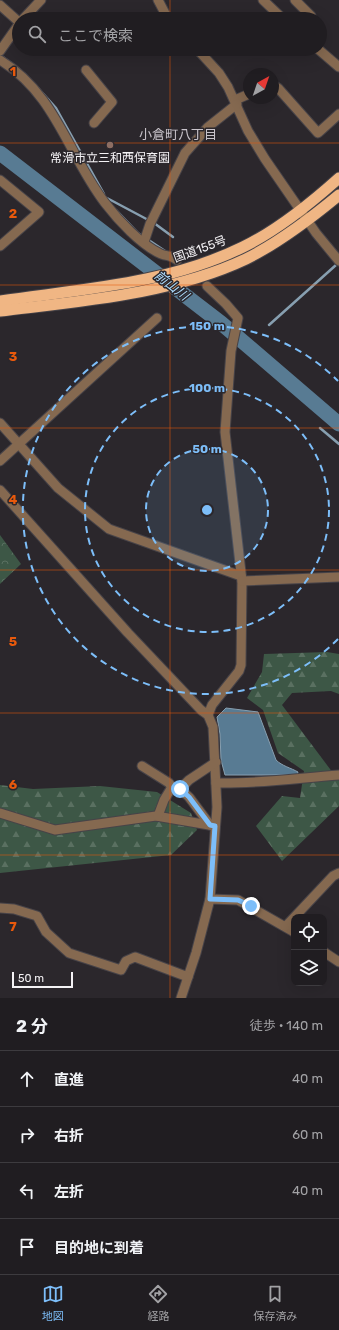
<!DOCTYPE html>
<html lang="ja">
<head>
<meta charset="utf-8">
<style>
	:root { --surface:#201d21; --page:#2d2a2e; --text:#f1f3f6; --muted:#a2a2a5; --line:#3d3b3f; --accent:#7dbef9 }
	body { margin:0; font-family:Rubik,"Noto Sans JP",sans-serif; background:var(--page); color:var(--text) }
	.controls { position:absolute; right:12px; bottom:12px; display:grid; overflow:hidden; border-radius:8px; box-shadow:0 4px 16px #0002 }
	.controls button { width:36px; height:36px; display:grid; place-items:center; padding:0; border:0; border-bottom:1px solid var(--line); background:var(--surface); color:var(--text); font:20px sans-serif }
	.compass { position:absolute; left:243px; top:68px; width:36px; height:36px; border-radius:50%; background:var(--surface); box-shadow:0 4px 16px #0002; rotate:40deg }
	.scale { position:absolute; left:12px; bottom:10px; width:61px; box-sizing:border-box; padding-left:4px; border:2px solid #f4f2f5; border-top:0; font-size:11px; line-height:14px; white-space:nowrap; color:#f4f2f5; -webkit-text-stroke:3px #2b272c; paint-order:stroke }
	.stop { position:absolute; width:12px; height:12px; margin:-9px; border:3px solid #7dbef9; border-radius:50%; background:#fff }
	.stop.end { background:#7dbef9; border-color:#fff; box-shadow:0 1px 4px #0008 }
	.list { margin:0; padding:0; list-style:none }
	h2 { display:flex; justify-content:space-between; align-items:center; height:52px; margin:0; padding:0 16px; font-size:17px }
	h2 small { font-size:13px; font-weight:400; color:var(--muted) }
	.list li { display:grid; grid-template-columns:26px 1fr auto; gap:12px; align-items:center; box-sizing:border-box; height:56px; padding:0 16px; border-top:1px solid var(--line) }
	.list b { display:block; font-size:15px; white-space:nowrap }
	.list em { font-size:13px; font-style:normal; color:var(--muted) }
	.icon { flex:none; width:22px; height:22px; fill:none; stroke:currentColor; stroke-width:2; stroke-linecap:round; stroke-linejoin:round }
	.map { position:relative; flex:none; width:339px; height:998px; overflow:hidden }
	.search { position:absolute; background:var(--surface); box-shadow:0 4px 16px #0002; left:12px; right:12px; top:12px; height:44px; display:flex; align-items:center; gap:10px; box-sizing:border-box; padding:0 14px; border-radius:22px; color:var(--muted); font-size:15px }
	.sheet { height:276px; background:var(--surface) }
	nav { display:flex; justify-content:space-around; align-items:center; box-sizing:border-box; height:56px; border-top:1px solid var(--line); background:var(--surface); font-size:11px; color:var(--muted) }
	nav a { display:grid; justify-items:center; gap:2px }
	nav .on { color:var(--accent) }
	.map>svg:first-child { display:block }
	.forest { fill:url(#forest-firs) }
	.park { fill:url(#park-crowns) }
	.water { fill:#587b93; stroke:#879fb0 }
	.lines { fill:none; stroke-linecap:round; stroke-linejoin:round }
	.stream { stroke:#879fb0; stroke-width:2.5 }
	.river { stroke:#587b93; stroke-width:15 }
	.minor-casing { stroke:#474348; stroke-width:11 }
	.trunk-casing { stroke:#474348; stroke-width:13 }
	.minor { stroke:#856950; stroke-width:9 }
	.trunk { stroke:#f0b684; stroke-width:11 }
	.route { stroke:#7dbef9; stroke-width:5 }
	.grid { fill:none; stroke:#e8590c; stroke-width:1; stroke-opacity:0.55 }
	.ring { fill:none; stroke:#7dbef9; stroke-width:2; stroke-dasharray:7 5 }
	.education-dot { fill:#8d6e63; stroke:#2b272c; stroke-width:1.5 }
	.labels { text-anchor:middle; stroke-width:3; stroke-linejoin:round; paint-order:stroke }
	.poi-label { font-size:12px; fill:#f4f2f5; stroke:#2b272c }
	.street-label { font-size:12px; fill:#f4f2f5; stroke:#2b272c }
	.neighbourhood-label { font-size:13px; fill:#c9c4cb; stroke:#2b272c }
	.water-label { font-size:13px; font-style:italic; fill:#aedeff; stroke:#2b272c }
	.grid-label { font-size:13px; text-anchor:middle; font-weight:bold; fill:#e8590c; stroke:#2b272c; stroke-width:3; stroke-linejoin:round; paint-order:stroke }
	.centre { fill:#7dbef9; stroke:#2b272c; stroke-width:2 }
	.ring-label { font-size:12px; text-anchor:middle; font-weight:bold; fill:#7dbef9; stroke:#2b272c; stroke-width:3; stroke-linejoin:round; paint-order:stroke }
</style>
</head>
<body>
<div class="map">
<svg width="339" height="998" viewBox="0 0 339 998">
	<defs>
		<pattern id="forest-firs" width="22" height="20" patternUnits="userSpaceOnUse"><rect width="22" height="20" fill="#3d5746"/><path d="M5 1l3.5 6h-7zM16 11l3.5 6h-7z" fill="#5a7061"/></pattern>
		<pattern id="park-crowns" width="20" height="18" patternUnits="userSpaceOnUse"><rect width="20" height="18" fill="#3d5746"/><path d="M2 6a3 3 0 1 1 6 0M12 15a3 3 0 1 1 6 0" fill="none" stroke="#5a7061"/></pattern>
	</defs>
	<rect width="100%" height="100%" fill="#2b272c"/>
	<g class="forest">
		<polygon points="327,652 339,654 339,694 331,691 292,693 282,705 336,777 339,778 339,806 282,861 256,826 282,796 300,798 304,771 278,753 263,710 247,698 262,672 264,654"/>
		<polygon points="0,785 33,789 100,786 157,792 191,813 197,830 171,855 0,873"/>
	</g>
	<polygon class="park" points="0,535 21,564 0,584"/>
	<path class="water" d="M226,708L258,712L276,760C282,766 291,768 298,772L297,775H225L221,760L220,734L217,717Z"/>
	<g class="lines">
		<g class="stream">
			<polyline points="0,55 19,69"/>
			<polyline points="38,88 56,108 104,194"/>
			<polyline points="105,197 154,223 173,237"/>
			<polyline points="116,210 138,233 165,251"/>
			<polyline points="269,325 336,265"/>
			<polyline points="320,428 339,444"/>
		</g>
		<polyline class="river" points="0,153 221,323 339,424"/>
		<defs>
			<g id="minor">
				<polyline points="158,0 168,19"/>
				<polyline points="263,0 283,19"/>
				<polyline points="295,0 311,16 308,19"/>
				<polyline points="0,5 19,22"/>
				<polyline points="23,19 41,0"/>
				<polyline points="197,49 219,73 228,87 248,131 265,159 316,233 339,261"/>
				<polyline points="318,49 339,67"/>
				<polyline points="0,51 19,24"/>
				<path d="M0,60C56,94 68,155 105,203C118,220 141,245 161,254C168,257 169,254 177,260"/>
				<polyline points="86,70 112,102 94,123"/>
				<polyline points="273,85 278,88 318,133 339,114"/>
				<polyline points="235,100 249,94"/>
				<polyline points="0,180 39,212 0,246"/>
				<polyline points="144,242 150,224 185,153 208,127 237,104"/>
				<polyline points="207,286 226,304 238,318 231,351 225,432 242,581 241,665 239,671 212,705 208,715"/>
				<polyline points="0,423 58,488 109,529 241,576"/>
				<polyline points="0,461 157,318"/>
				<polyline points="0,490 128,633 201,710 208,715 213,727 217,807 210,899 196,953 181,998"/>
				<polyline points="242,581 339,577"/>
				<polyline points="142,766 169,783 172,787"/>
				<path d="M216,783C257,784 298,778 339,775"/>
				<polyline points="0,813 55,830 156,816 215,826"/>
				<polyline points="158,816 164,800 172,787 180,789"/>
				<polyline points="210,825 189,797 180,789 189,780 216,762"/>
				<polyline points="210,899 238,900 294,932"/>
				<polyline points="0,908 14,909 37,916 46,932 69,953 121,970 126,961 135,957 188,977"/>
				<polyline points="286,926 333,876 339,873"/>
				<polyline points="324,952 339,962"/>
			</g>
			<g id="trunk">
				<path d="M0,301C82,289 168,284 243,247C278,230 310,204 339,178"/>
				<path d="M0,311C81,301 172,294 246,259C280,242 310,219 339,195"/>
			</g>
		</defs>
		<use href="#minor" class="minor-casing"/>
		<use href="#trunk" class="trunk-casing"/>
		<use href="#minor" class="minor"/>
		<use href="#trunk" class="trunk"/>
	</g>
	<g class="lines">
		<polyline class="route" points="180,789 189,797 210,825 215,826 210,899 238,900 251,906"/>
	</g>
	<path class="grid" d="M170,0V19M170,49V998M0,143H339M0,285H339M0,428H339M0,570H339M0,713H339M0,855H339"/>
	<circle cx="207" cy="510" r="61" fill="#7dbef9" fill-opacity=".12"/>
	<g class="ring">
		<circle cx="207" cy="510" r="61"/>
		<circle cx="207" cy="510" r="122"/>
		<path d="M338 639A184 184 0 1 1 338 381"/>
	</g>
	<circle class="education-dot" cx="110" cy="145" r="4"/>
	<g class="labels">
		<g class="poi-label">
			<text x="110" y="162">常滑市立三和西保育園</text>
		</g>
		<g class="street-label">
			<text transform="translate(200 249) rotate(-20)" y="4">国道155号</text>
		</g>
		<g class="neighbourhood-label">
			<text x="178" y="139">小倉町八丁目</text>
		</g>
		<g class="water-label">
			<text transform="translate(172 285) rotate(38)" y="5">前山川</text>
		</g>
	</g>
	<g class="grid-label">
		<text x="13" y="76">1</text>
		<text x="13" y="218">2</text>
		<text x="13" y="361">3</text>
		<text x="13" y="504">4</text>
		<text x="13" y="646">5</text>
		<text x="13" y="789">6</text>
		<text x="13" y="931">7</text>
	</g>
	<circle cx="207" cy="510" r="6" class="centre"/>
	<g class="ring-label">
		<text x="207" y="330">150 m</text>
		<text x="207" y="392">100 m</text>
		<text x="207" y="453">50 m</text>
	</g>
</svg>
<div class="controls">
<button><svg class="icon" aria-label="locate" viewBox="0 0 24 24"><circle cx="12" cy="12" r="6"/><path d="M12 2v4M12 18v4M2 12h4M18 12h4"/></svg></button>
<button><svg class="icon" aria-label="layers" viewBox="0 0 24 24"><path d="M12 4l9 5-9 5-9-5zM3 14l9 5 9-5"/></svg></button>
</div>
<svg class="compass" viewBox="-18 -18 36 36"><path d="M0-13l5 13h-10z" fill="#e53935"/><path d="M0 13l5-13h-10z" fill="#a2a2a5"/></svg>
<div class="scale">50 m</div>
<div class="stop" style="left:180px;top:789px"></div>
<div class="stop end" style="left:251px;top:906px"></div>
<div class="search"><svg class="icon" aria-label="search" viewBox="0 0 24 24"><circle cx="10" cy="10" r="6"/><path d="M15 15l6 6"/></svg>ここで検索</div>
</div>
<section class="sheet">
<h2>2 分<small>徒歩 · 140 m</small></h2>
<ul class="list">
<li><svg class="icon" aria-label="ahead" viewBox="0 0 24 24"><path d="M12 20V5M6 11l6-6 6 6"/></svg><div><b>直進</b></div><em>40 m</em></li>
<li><svg class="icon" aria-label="right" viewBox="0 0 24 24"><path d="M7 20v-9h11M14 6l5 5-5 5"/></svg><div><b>右折</b></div><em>60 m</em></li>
<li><svg class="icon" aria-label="left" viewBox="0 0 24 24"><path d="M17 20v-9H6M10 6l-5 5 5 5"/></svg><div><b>左折</b></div><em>40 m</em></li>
<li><svg class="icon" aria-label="arrive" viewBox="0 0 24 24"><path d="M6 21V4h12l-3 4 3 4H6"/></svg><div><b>目的地に到着</b></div></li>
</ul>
</section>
<nav>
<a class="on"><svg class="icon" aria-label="map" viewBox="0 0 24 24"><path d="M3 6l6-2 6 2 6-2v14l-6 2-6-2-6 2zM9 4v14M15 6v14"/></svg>地図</a>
<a><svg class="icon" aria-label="directions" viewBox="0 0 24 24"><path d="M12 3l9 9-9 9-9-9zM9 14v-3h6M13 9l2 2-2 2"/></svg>経路</a>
<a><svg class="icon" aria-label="saved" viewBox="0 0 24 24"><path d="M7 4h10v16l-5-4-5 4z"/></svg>保存済み</a>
</nav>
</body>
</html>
